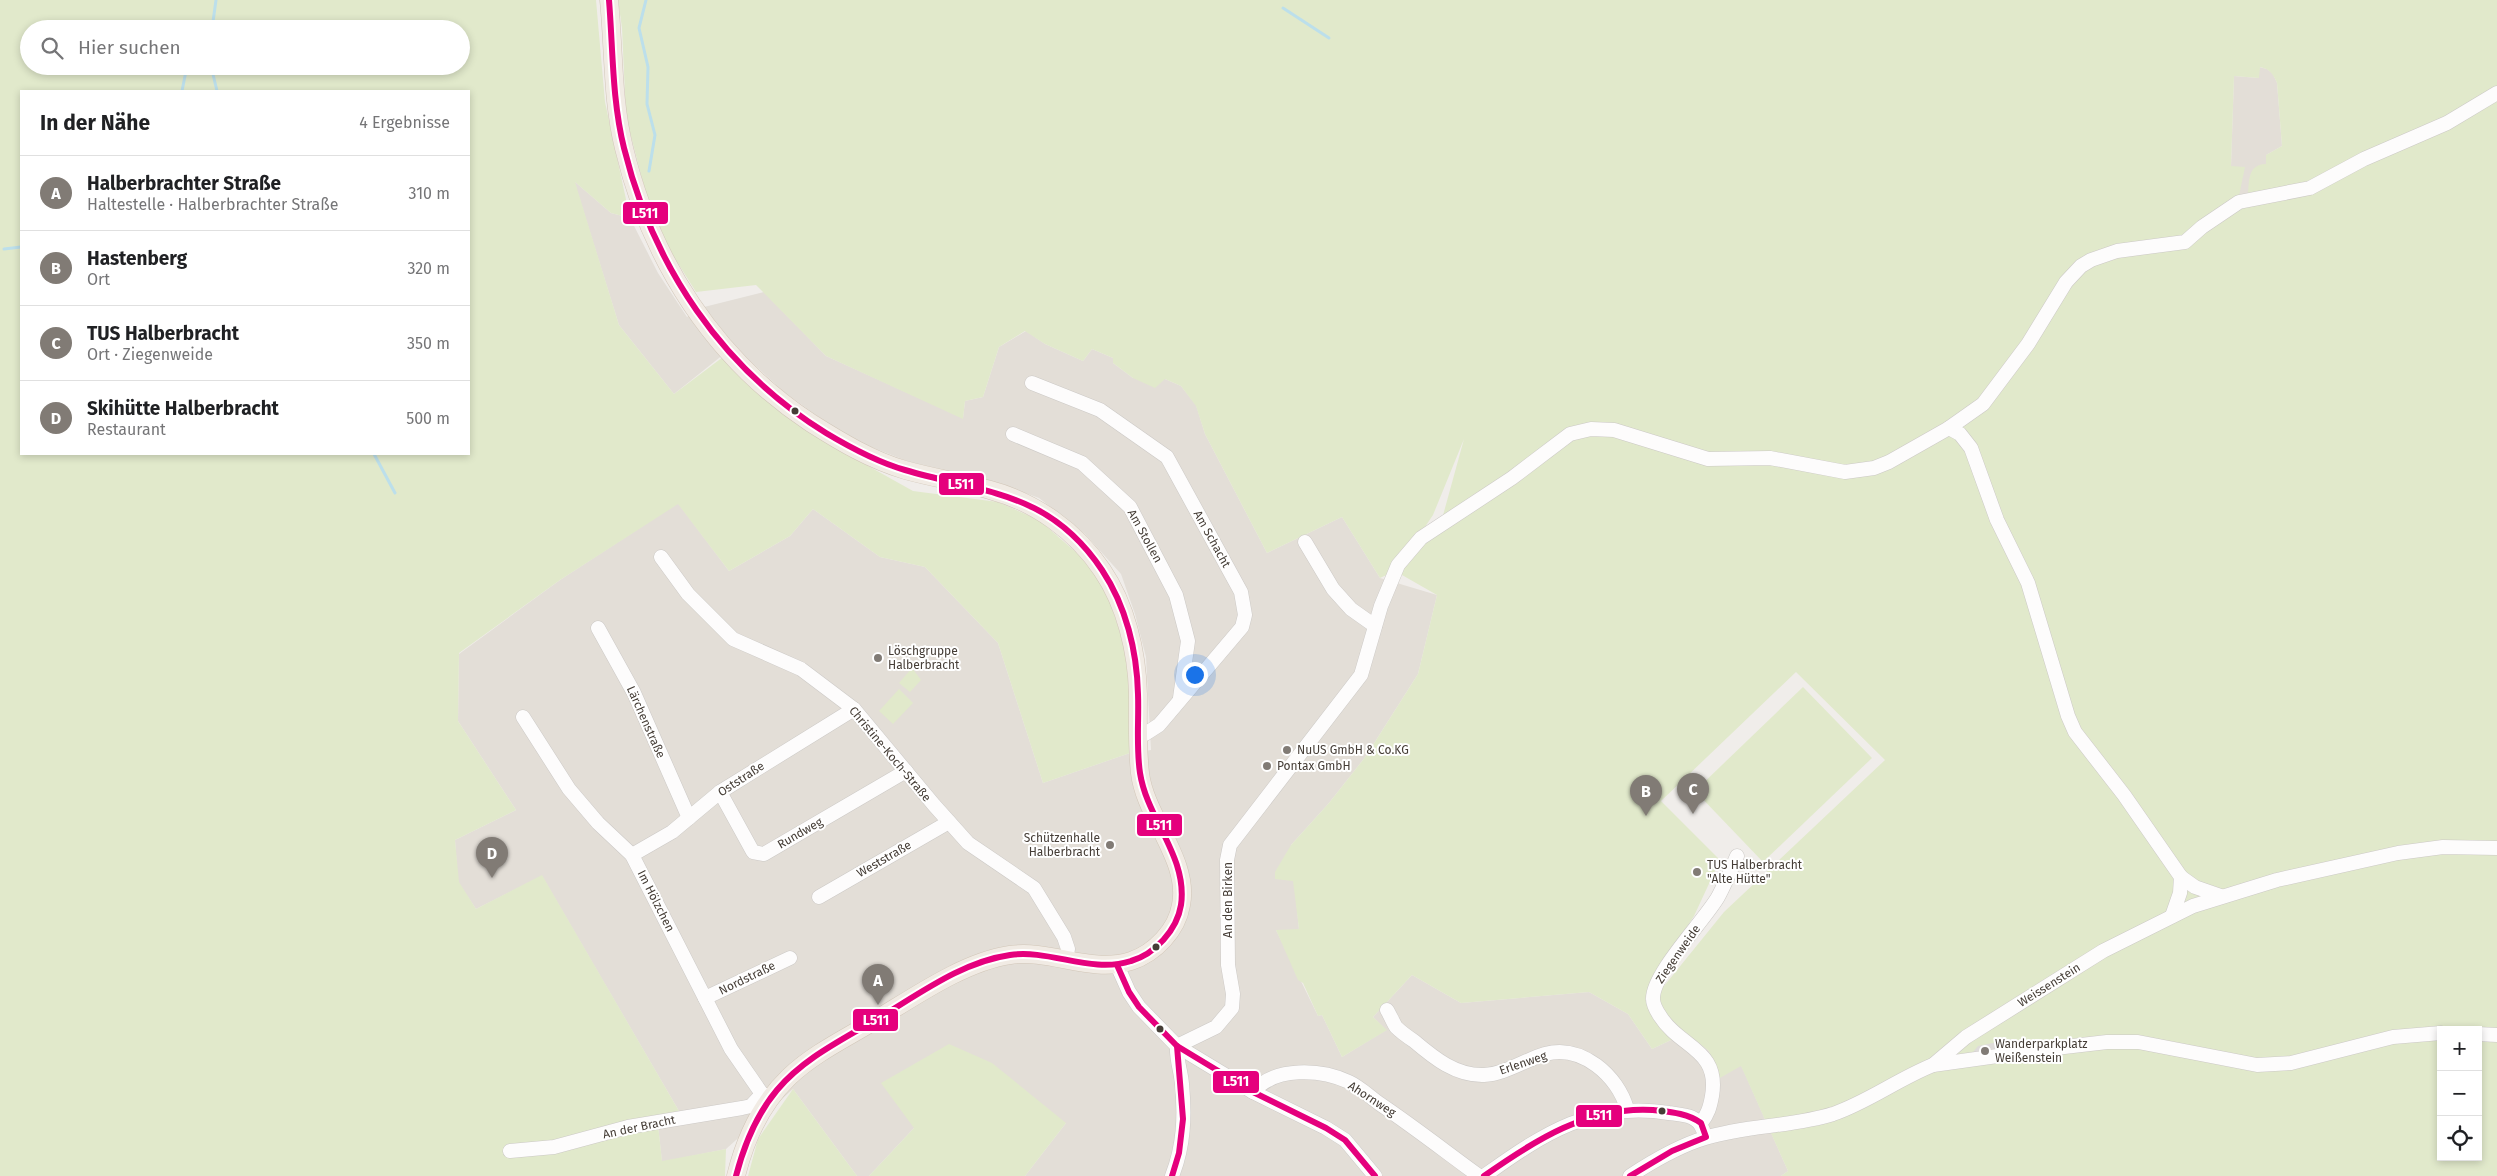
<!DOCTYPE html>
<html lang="de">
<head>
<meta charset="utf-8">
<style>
	:root { --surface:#fff; --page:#f2f2f2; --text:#202124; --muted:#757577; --line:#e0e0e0; --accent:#817b75 }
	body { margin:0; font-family:"Fira Sans",sans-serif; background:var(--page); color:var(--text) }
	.controls { position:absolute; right:15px; bottom:15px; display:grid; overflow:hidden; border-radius:0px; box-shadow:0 2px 8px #0003 }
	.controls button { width:45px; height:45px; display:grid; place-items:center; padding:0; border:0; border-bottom:1px solid var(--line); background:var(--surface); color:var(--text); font:25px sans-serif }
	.you { position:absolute; left:1194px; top:674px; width:18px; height:18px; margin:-12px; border:4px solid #fff; border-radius:50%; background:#1a73e8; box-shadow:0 0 0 8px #1a73e833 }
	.badge { display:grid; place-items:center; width:32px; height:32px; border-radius:50%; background:var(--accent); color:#fff; font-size:16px; font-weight:700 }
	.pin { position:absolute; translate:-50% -41px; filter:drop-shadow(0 1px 2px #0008) }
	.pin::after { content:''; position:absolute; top:26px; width:18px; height:15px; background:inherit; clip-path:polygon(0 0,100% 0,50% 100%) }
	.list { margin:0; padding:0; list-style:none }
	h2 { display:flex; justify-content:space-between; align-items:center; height:65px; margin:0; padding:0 20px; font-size:21px }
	h2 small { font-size:16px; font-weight:400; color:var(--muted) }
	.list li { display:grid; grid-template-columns:32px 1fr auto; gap:15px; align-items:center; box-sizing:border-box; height:75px; padding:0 20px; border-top:1px solid var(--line) }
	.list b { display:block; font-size:19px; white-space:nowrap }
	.list p { margin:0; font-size:16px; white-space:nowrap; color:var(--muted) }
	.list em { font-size:16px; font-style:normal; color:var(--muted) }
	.icon { flex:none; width:28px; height:28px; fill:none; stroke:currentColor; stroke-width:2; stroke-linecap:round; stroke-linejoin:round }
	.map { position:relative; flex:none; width:2497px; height:1176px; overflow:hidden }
	.search { position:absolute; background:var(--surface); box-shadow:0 2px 8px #0003; left:20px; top:20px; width:450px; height:55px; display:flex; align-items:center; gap:12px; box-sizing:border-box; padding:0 18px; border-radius:28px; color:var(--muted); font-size:19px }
	.panel { position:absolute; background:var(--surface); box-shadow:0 2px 8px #0003; left:20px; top:90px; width:450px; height:365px; border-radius:0px }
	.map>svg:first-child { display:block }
	.residential { fill:#e3ded7 }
	.green { fill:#e1e9cb; fill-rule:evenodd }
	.parking { fill:#dfdcda }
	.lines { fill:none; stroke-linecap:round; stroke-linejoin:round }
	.stream { stroke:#bcdfeb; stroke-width:3 }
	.minor-casing { stroke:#ccc9c6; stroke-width:15 }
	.major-casing { stroke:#d1c6b8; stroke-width:19 }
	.minor { stroke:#fdfcfc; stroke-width:14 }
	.major { stroke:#f1ebe4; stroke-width:18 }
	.bus-1-casing { stroke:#fff; stroke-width:10 }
	.bus-1 { stroke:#e5007d; stroke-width:6 }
	.bus-dot { fill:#453d36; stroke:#fff; stroke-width:2 }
	.poi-dot { fill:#817b75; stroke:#fff; stroke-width:2 }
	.labels { text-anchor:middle; stroke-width:4; stroke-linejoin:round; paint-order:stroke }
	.street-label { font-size:12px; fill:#453d36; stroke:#fff }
	.poi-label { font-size:12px; fill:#453d36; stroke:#fff; text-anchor:start }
	.line-badge { stroke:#fff; stroke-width:2 }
	.badge-label { font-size:14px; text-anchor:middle; font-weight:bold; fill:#fff }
</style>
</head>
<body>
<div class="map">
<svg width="2497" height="1176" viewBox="0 0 2497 1176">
	<rect width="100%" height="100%" fill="#f0edea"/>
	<g class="residential">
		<polygon points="2259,67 2267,69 2273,74 2277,83 2282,146 2266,155 2266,164 2248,195 2239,196 2231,166 2234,76 2259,78"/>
		<polygon points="574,181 611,213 630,218 658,273 687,317 704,307 764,292 826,356 963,418 965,401 983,397 999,347 1026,331 1045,344 1083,361 1092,349 1113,358 1113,363 1133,378 1165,379 1181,386 1196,405 1205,434 1267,553 1342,517 1380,578 1437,595 1418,674 1366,756 1329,803 1291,845 1299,930 1276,930 1318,1016 1322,1015 1342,1057 1386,1030 1373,1017 1412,975 1461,1003 1589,992 1628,1014 1652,1049 1686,1033 1709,1051 1715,1065 1741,1065 1788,1171 1781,1176 1025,1176 1066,1123 914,1128 869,1176 857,1176 793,1089 726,1149 662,1162 657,1116 679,1111 542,876 476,909 458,882 455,840 516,810 458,721 459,654 560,580 678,503 729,571 790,536 813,509 880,557 925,567 998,643 1043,783 1130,753 1151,750 1146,657 1135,614 1121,574 1085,534 1039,498 1003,485 920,466 848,438 784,392 734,346 674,394 619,325"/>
	</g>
	<g class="green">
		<path d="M0,0H596L605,102L630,218L611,213L575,182L619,325L674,394L723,357L836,448L913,491L998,502L1039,520L1078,554L1105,586L1127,655L1131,681L1130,753L1043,783L998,643L925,567L880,557L813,509L790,536L729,571L678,504L560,580L459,653L458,721L516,810L455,840L459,882L476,909L542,875L679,1111L657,1116L662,1161L726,1149L725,1176H0ZM29,29H461V66H29ZM21,91H469V454H21Z"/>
		<path d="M618,0H2497V1176H1781L1788,1171L1741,1066L1718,1079L1709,1051L1686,1033L1652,1049L1628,1014L1589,992L1461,1003L1412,975L1373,1017L1387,1030L1342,1057L1322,1015L1318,1016L1303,983L1298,980L1276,930L1299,929L1293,881L1275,879V872L1291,845L1329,803L1366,756L1418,674L1437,595L1395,571L1380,578L1342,517L1267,553L1205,434L1196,406L1181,386L1165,379L1155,388L1133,378L1113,363V358L1092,349L1083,361L1045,344L1025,331L999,347L983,397L965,401L963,419L826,356L756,285L696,292L654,225L626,117L622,28ZM2260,67C2270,69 2273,74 2277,83L2282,146L2266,155V164C2248,164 2249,181 2248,195L2303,185L2241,206L2239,196L2245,167L2231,166L2234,76L2259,78ZM1464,439L1442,519L1408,552L1433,515ZM1796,672L1885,760L1724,912L1664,986L1645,1000L1650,982L1694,916L1720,860L1661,801ZM2441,1030H2478V1157H2441Z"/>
		<polygon points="912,668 921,680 910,692 899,683"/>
		<polygon points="1803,687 1872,758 1763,862 1695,791"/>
		<polygon points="899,689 913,703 893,724 879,711"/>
		<polygon points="949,1044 992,1063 1066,1123 1025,1176 869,1176 914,1128 881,1083"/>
		<polygon points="793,1089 857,1176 748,1176 758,1139"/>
	</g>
	<polygon class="parking" points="2013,1039 2023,1041 2030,1046 1970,1056 1978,1046"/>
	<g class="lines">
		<g class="stream">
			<polyline points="646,0 639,28 648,67 647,104 655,135 649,171"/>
			<polyline points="1283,8 1329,38"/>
			<polyline points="212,29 216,0"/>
			<polyline points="211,66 217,91"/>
			<polyline points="182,91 186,71 192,66"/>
			<polyline points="4,249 21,247"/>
			<polyline points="374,454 395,493"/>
		</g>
		<defs>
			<g id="minor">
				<polyline points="1032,383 1100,410 1167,457 1241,592 1245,615 1242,627 1159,725 1145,734 1137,734"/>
				<polyline points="1949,428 1960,434 1971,448 1997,520 2028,583 2068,716 2075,732 2124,795 2181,877 2180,893 2172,916"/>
				<polyline points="1013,434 1082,463 1130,507 1176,595 1188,641 1180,698"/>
				<polyline points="1305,542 1333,589 1351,609 1375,626"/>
				<polyline points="661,557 688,594 733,639 801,669 854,709 934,805 968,843 1034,888 1064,937 1068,949 1066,959"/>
				<polyline points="598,628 634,693 689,818"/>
				<polyline points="523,717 569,789 598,823 632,855 731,1049 762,1094 771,1097"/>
				<polyline points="720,792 753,852 764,854 906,771"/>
				<polyline points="632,855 672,832 720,792 854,709"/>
				<polyline points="2181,877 2195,887 2221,896"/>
				<polyline points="819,897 949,822"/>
				<polyline points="1117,965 1129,992 1139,1007 1177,1046 1253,1092 1326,1128 1345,1140 1375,1176"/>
				<polyline points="705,998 790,958"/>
				<path d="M1387,1010C1390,1015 1393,1022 1396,1027C1401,1032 1408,1037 1414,1041C1434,1058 1456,1076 1484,1075C1505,1074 1525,1060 1545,1054C1582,1044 1618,1076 1627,1109"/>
				<polyline points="2478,1034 2497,1035"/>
				<polyline points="1177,1046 1216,1027 1232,1008 1233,994 1228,965 1227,860 1230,845 1361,675 1381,606 1398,565 1421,538 1512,478 1570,434 1591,429 1614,430 1708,459 1770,458 1845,472 1874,468 1889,462 1949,428 1983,404 2028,344 2066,282 2081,266 2091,260 2117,251 2185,242 2202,227 2239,202 2310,188 2364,159 2447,123 2497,93"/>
				<polyline points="1933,1065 1966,1037 2103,951 2193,906 2277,880 2398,853 2443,847 2497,848"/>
				<path d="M1253,1092C1275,1066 1321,1069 1349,1082C1360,1087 1370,1097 1380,1104C1414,1127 1446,1152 1479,1176"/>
				<path d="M1701,1123C1708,1114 1710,1107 1712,1096C1720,1049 1680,1048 1660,1016C1656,1010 1653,1005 1653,999C1652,974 1704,921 1718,897C1725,884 1731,870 1737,856"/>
				<polyline points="510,1151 554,1147 628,1127 742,1108 751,1106 762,1094"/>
				<path d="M1172,1176C1184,1146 1185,1116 1182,1084C1181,1071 1176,1059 1177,1046"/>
				<path d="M1484,1176C1544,1133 1593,1101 1669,1113C1684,1115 1698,1115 1703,1130"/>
				<path d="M1630,1176C1653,1161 1678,1146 1705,1138C1746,1125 1792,1127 1833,1114C1868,1102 1898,1079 1933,1065L2047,1049L2107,1042H2138L2257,1065L2291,1063L2393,1037L2441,1033"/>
			</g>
			<path id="major" d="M609,0C614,49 612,100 624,148C651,261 714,359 811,423C841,442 871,460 905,470C933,478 962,482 990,490C1035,502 1076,531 1102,570C1126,605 1137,652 1138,694C1138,721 1137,746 1140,773C1145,817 1190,860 1181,905C1177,930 1155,953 1131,961C1091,974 1051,949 1010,955C962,962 910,1000 869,1024C842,1040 812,1055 789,1077C761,1104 745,1139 736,1176"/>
		</defs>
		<use href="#minor" class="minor-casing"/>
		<use href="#major" class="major-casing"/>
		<use href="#minor" class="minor"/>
		<use href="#major" class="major"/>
		<defs>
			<g id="bus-1">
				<path d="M609,0C613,49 612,100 624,148C653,266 722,369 826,433C851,448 877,462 905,470C986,494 1049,491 1102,570C1126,606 1137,651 1138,694C1139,720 1136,747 1140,773C1147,819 1188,857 1181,905C1177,930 1155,954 1131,961C1091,974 1050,949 1010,955C961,962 918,995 877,1019C842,1040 804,1058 777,1090C756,1115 744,1145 736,1176"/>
				<polyline points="1117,965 1129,992 1139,1007 1177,1046 1253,1092 1326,1128 1345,1140 1375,1176"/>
				<polyline points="1172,1176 1179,1153 1183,1119 1177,1046"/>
				<path d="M1484,1176C1535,1140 1588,1106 1653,1110C1670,1112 1687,1113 1701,1123L1706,1137L1672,1151L1630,1176"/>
			</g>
		</defs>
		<use href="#bus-1" class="bus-1-casing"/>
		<use href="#bus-1" class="bus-1"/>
	</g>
	<g class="bus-dot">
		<circle cx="795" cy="411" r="4.5"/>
		<circle cx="1156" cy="947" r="4.5"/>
		<circle cx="1160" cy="1029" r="4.5"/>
		<circle cx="1662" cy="1111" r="4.5"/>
	</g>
	<g class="poi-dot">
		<circle cx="878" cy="658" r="5"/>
		<circle cx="1287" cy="750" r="5"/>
		<circle cx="1267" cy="766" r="5"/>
		<circle cx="1110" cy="845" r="5"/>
		<circle cx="1697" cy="872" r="5"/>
		<circle cx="1985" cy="1051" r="5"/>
	</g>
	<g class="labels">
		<g class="street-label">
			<text transform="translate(1145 536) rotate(61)" y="4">Am Stollen</text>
			<text transform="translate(1212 539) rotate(61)" y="4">Am Schacht</text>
			<text transform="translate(646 722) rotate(66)" y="4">Lärchenstraße</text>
			<text transform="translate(890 754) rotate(50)" y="4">Christine-Koch-Straße</text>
			<text transform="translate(741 779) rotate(-33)" y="4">Oststraße</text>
			<text transform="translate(800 833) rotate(-30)" y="4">Rundweg</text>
			<text transform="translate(884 859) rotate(-30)" y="4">Weststraße</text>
			<text transform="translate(1228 900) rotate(-90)" y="4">An den Birken</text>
			<text transform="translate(656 901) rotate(63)" y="4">Im Hölzchen</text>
			<text transform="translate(1678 954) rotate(-55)" y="4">Ziegenweide</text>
			<text transform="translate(747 978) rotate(-26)" y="4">Nordstraße</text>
			<text transform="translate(2049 985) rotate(-32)" y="4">Weissenstein</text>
			<text transform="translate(1523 1063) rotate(-19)" y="4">Erlenweg</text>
			<text transform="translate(1372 1099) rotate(33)" y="4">Ahornweg</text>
			<text transform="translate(639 1127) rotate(-12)" y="4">An der Bracht</text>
		</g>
		<g class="poi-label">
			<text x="888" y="655">Löschgruppe<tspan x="888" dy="14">Halberbracht</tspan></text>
			<text x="1297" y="754">NuUS GmbH &amp; Co.KG</text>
			<text x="1277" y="770">Pontax GmbH</text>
			<text x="1100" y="842" text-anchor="end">Schützenhalle<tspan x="1100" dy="14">Halberbracht</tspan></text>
			<text x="1707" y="869">TUS Halberbracht<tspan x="1707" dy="14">"Alte Hütte"</tspan></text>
			<text x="1995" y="1048">Wanderparkplatz<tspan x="1995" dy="14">Weißenstein</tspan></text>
		</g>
	</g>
	<g class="line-badge">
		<rect x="622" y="201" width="47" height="24" rx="5" fill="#e5007d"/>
		<rect x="938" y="472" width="47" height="24" rx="5" fill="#e5007d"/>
		<rect x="1136" y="813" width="47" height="24" rx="5" fill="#e5007d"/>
		<rect x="852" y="1008" width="47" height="24" rx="5" fill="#e5007d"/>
		<rect x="1212" y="1070" width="48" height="24" rx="5" fill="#e5007d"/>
		<rect x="1575" y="1104" width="48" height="24" rx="5" fill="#e5007d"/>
	</g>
	<g class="badge-label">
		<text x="645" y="218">L511</text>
		<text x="961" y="489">L511</text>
		<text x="1159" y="830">L511</text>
		<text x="876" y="1025">L511</text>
		<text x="1236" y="1086">L511</text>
		<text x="1599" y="1120">L511</text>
	</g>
</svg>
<div class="controls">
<button>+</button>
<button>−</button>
<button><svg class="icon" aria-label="locate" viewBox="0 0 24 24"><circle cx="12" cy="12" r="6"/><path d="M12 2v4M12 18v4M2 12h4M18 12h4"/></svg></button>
</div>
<div class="you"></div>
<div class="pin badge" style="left:878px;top:1005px">A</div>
<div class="pin badge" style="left:1646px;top:816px">B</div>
<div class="pin badge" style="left:1693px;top:814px">C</div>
<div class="pin badge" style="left:492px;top:878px">D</div>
<div class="search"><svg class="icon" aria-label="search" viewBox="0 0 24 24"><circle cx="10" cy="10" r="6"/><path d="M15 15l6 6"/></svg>Hier suchen</div>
<section class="panel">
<h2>In der Nähe<small>4 Ergebnisse</small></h2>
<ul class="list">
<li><span class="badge">A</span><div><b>Halberbrachter Straße</b><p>Haltestelle · Halberbrachter Straße</p></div><em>310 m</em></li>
<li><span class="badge">B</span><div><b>Hastenberg</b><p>Ort</p></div><em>320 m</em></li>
<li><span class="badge">C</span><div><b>TUS Halberbracht</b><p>Ort · Ziegenweide</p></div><em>350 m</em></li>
<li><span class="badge">D</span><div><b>Skihütte Halberbracht</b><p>Restaurant</p></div><em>500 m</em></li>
</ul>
</section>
</div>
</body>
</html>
